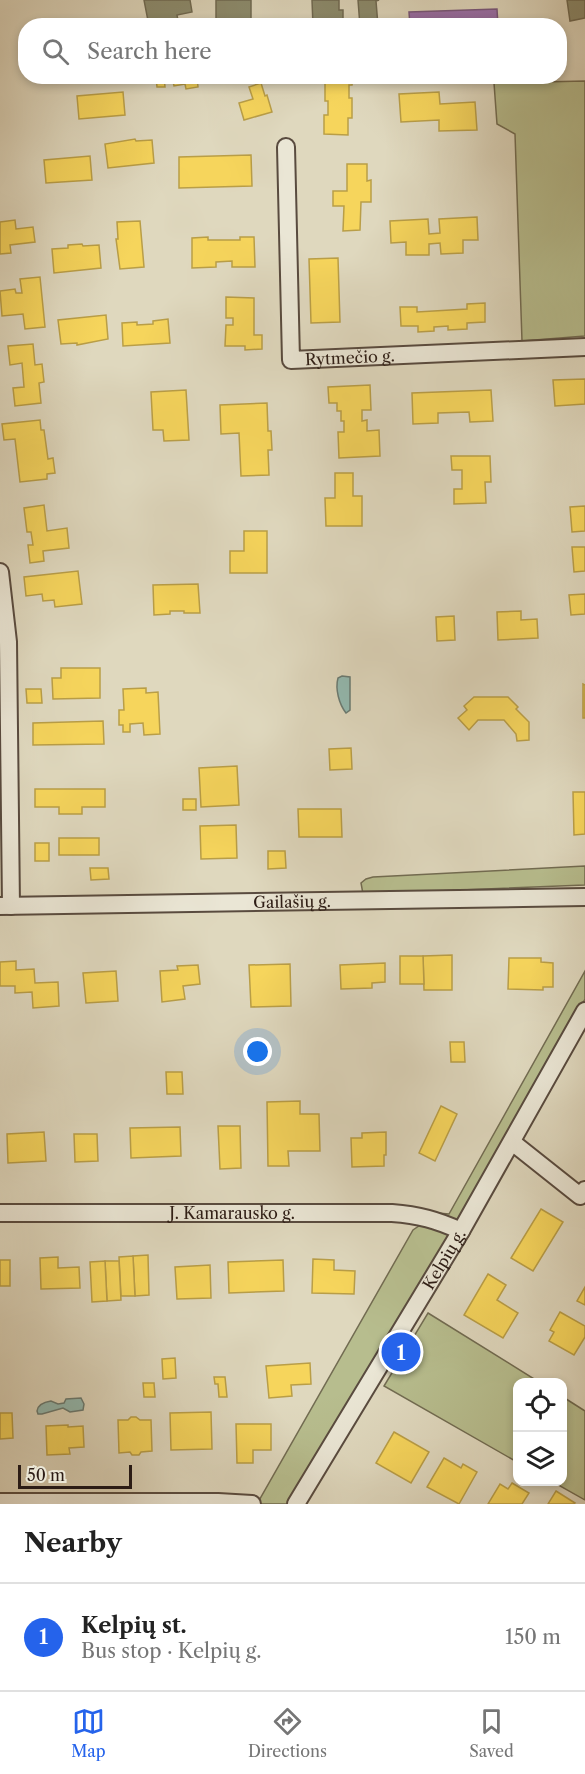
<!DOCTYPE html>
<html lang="en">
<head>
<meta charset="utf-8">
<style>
	:root { --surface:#fff; --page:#f2f2f2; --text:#222; --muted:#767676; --line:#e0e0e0; --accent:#2563eb }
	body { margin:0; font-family:"Libre Caslon Text",serif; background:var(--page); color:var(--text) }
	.controls { position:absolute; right:18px; bottom:18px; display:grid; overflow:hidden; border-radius:12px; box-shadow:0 3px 9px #0003 }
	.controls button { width:54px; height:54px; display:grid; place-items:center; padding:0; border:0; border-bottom:2px solid var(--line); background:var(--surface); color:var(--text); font:30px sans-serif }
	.scale { position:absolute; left:18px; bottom:15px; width:114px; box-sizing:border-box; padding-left:6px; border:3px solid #2c1c15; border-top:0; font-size:16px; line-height:21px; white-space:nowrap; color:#2c1c15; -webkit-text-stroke:4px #eae6d5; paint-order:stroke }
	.you { position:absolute; left:258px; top:1052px; width:21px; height:21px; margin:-15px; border:4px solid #fff; border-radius:50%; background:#1a73e8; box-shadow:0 0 0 9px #1a73e833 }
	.badge { display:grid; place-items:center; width:39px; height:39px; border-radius:50%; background:var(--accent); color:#fff; font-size:20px; font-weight:700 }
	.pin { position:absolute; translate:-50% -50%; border:3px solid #fff; box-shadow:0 2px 6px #0006 }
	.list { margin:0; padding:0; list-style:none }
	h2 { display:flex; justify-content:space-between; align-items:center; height:78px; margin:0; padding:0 24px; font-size:26px }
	h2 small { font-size:20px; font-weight:400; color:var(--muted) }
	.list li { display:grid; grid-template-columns:39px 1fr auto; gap:18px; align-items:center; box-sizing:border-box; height:108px; padding:0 24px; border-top:2px solid var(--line) }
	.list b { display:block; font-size:22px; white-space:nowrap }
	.list p { margin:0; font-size:20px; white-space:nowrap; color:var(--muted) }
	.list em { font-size:20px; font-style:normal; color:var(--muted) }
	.icon { flex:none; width:33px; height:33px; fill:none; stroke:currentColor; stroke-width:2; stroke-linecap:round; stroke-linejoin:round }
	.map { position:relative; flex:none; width:585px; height:1504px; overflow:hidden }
	.search { position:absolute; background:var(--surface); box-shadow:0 3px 9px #0003; left:18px; right:18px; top:18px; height:66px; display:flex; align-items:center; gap:15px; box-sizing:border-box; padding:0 21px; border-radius:24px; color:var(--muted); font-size:22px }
	.sheet { height:186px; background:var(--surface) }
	nav { display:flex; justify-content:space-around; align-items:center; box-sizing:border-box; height:84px; border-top:2px solid var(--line); background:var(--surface); font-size:16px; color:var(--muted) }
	nav a { display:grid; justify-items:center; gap:3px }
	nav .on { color:var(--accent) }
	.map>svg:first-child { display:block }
	.green { fill:#b7bd8e; stroke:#726c52; stroke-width:1.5 }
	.water { fill:#93bab1; stroke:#6a7b73; stroke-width:1.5 }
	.homes { fill:#f6d55c; stroke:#b99e47; stroke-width:1.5 }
	.offices { fill:#9970ab; stroke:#78577e; stroke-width:1.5 }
	.industry { fill:#8c8c6e; stroke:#6f6a53; stroke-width:1.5 }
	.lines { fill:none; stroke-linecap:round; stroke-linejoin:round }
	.minor-casing { stroke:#594b3f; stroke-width:20 }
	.minor { stroke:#eae6d5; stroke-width:16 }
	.labels { text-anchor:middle; stroke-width:6; stroke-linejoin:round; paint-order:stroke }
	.street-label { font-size:16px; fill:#2c1c15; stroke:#eae6d5 }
</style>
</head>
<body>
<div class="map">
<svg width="585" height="1504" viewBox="0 0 585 1504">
	<rect width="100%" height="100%" fill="#dfd8be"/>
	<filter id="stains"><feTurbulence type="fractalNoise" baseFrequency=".00333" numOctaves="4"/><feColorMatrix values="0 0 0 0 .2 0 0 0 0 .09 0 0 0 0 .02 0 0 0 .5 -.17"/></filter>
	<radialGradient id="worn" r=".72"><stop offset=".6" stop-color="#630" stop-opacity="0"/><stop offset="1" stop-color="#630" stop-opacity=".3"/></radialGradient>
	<g class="green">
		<polygon points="585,81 585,336 522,341 515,134 497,124 494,83"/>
		<polygon points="585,866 585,885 363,894 361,883 366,879 373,877"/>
		<polygon points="585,971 585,999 534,1091 289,1504 257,1504 413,1230 438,1213 449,1214"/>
		<polygon points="428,1313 539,1382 518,1382 517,1462 384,1386"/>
		<polygon points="563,1397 585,1411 585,1500 553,1482 562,1482"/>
	</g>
	<g class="water">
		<path d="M342,676L350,677V710L346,713C339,704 335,689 338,678Z"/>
		<path d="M81,1398L84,1404L83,1410L70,1412L63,1408L42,1414H38L37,1411C38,1404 44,1402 51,1401L58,1404L64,1403L66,1399Z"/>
	</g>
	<g class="homes">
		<polygon points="156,76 164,76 165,87 157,87"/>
		<polygon points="172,76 197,78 198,87 186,89 185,84 174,86"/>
		<polygon points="328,76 353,76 352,85 349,85 349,98 352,98 352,118 348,118 348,135 324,134 324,115 328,115 328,101 325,101 325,81 328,81"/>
		<polygon points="261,83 265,96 267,95 272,112 244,120 239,103 253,99 249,87"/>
		<polygon points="123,92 125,115 79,119 77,96"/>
		<polygon points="439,92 440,104 475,102 477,130 439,131 439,120 401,122 399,94"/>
		<polygon points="135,139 136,141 152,140 154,163 108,168 105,144"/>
		<polygon points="251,155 252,186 179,188 179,157"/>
		<polygon points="90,156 92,180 46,183 44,160"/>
		<polygon points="347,164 367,164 367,181 371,180 371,202 361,202 360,230 343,231 344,206 333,206 333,191 347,191"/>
		<polygon points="477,217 478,240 463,240 463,253 441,254 440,243 429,244 429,255 406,255 406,242 391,243 390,221 428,219 429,234 440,233 439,219"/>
		<polygon points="15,220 16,229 33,227 35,242 10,245 11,253 0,254 0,222"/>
		<polygon points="140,221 144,267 120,269 116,239 118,239 117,222"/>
		<polygon points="208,237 208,240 240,240 240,237 254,237 255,267 232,267 232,261 216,262 216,267 192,268 192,238"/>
		<polygon points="82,244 83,246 99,245 101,268 54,273 52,249 68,248 68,245"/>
		<polygon points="338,258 340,322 311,323 309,259"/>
		<polygon points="40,277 45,327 25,329 23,314 2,316 0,291 15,289 16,293 22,293 20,279"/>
		<polygon points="226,297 254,298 254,335 262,335 262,349 245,350 245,346 225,346 226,325 233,325 233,318 226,318"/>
		<polygon points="485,303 485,322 467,323 467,329 448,330 448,326 434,327 434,331 418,332 418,326 401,326 400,307 417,307 417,312 467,309 467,304"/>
		<polygon points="106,315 108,339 77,345 77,343 61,344 58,320"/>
		<polygon points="168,319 170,343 123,346 122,323 137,322 137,325 153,324 153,321"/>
		<polygon points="33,344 35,365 42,364 44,382 39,383 41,403 15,406 13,388 24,387 22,363 10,365 8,346"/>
		<polygon points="585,379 585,404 555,406 553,380"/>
		<polygon points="370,385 371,410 362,410 362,421 367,420 367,431 379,430 380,456 339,458 338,432 344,432 344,421 341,421 341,411 337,411 337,403 329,403 328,387"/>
		<polygon points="186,390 189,440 164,441 163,430 153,430 151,392"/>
		<polygon points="491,390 493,421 470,422 469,412 438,413 438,423 413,424 412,393"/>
		<polygon points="267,403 268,431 271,431 272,450 268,450 269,475 241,476 239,433 221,434 220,405"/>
		<polygon points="40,420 41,430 44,430 48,459 53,458 55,473 47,474 47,479 20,482 15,439 4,440 2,424"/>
		<polygon points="451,456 490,456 491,482 485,482 486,503 454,504 454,489 462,489 462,470 452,470"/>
		<polygon points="335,473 353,473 353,496 362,496 362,526 326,526 325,498 335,498"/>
		<polygon points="44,505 47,531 67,528 69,548 43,551 44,561 30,563 28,545 33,545 31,532 27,532 24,508"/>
		<polygon points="585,506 585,531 572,532 570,507"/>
		<polygon points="244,531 267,531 267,573 230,573 230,551 244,551"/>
		<polygon points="572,547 585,547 585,571 574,572"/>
		<polygon points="78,571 82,604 55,607 54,600 43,601 42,594 26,596 24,577"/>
		<polygon points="198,584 200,613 184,613 184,611 170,611 170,614 154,615 153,585"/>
		<polygon points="585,594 585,614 571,615 569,595"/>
		<polygon points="521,611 521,620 537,619 538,638 498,640 497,612"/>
		<polygon points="454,616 455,640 437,641 436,617"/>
		<polygon points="61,668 100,668 100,698 53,699 52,678 61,678"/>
		<polygon points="583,684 585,685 585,718 583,718"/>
		<polygon points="146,688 146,693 158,692 160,734 144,735 143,723 130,724 130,732 123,732 123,725 119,725 119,710 124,710 123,689"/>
		<polygon points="26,689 41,689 42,703 27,703"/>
		<polygon points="474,697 508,697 518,707 516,709 529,722 529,740 517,741 516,734 504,720 478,720 469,730 458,718 467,710 464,706"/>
		<polygon points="103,721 104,744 33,745 33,723"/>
		<polygon points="351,748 352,769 330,770 329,749"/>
		<polygon points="237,766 239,805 201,807 199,768"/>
		<polygon points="35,789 105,789 105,807 82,807 82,814 59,814 59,807 35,807"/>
		<polygon points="573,792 585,792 585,834 574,835"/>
		<rect x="183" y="799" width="13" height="11"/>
		<polygon points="298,809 341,809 342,837 299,837"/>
		<polygon points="236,825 237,858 201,859 200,826"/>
		<rect x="59" y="838" width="40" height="17"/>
		<rect x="35" y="843" width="14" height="18"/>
		<polygon points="268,851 285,851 286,868 268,869"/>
		<polygon points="90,868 108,868 109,879 91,880"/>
		<polygon points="452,955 452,990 424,990 423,956"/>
		<polygon points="400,956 423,956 424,984 400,984"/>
		<polygon points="509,958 541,958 541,962 553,963 553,987 543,987 543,990 508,989"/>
		<polygon points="16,961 16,970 34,969 35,983 58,982 59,1006 33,1008 32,992 15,993 15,986 0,986 0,962"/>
		<polygon points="385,963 385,982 372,983 372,988 341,989 340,965"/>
		<polygon points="290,964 291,1006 251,1007 249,965"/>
		<polygon points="198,965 200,984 183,986 185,999 162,1002 160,971 178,970 177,966"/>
		<polygon points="116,971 118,1001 86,1003 83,973"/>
		<polygon points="450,1042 464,1042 465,1062 451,1062"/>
		<polygon points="166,1072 182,1072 183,1094 167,1094"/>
		<polygon points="300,1101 300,1114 319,1114 320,1151 288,1151 289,1166 268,1166 267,1102"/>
		<polygon points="441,1106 457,1114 435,1161 419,1153"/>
		<polygon points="218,1126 240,1126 241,1168 220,1169"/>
		<polygon points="180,1127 181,1156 131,1158 130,1128"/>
		<polygon points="44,1132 46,1161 8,1163 7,1134"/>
		<polygon points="386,1132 386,1155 384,1155 384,1166 352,1167 351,1138 362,1138 362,1133"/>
		<polygon points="74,1134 97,1134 98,1161 75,1162"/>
		<polygon points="541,1209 563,1222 533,1271 511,1258"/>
		<polygon points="148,1255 149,1295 135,1296 133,1256"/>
		<polygon points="133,1256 135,1296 121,1296 119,1257"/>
		<polygon points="58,1257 58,1268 79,1267 80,1288 41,1289 40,1258"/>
		<polygon points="313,1259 334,1260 334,1270 355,1271 354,1294 312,1293"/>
		<rect x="0" y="1260" width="10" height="26"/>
		<polygon points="283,1260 284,1291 229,1293 228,1262"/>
		<polygon points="105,1261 119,1261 121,1300 107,1301"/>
		<polygon points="105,1261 107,1301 92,1302 90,1262"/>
		<polygon points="210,1265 211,1298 177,1299 175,1267"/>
		<polygon points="488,1274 506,1285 497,1300 518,1313 503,1338 464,1315"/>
		<polygon points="585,1287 585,1305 577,1301"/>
		<polygon points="560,1312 585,1326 585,1337 574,1355 549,1341 554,1332 550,1330"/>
		<polygon points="175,1358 176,1378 163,1379 162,1359"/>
		<polygon points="310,1363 311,1384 291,1385 292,1396 269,1398 266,1366"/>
		<polygon points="214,1377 225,1377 227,1397 219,1397 218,1384 215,1384"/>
		<polygon points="143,1383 154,1383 155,1397 144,1397"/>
		<polygon points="211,1412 212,1449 171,1450 170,1413"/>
		<polygon points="0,1413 12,1413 13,1438 0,1439"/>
		<polygon points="131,1417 136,1417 140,1420 151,1420 152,1451 141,1452 139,1455 132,1455 130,1452 119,1453 118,1420 128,1420"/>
		<polygon points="236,1424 271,1424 271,1450 253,1450 253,1463 237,1463"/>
		<polygon points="68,1425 68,1427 83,1426 84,1447 69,1448 70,1454 47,1455 46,1426"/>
		<polygon points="394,1432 429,1452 411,1483 376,1463"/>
		<polygon points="444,1458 461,1468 463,1464 477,1472 459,1504 427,1487"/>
		<polygon points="512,1483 529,1493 522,1504 488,1504 500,1484 508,1489"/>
		<polygon points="556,1491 575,1503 574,1504 548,1504"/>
	</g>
	<g class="offices">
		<polygon points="497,9 498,26 410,26 409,12"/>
		<polygon points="437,76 516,76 516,78 437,81"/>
	</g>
	<g class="industry">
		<polygon points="144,0 190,0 192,12 177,15 179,26 149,26"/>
		<rect x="216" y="0" width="35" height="26"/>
		<polygon points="312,0 339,0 339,10 343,10 343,24 313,26"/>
		<polygon points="358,0 379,0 376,1 378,26 360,26"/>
		<polygon points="567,0 585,0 585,18 570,21"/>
	</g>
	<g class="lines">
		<defs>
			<g id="minor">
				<path id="s1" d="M286,147L291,360L585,347"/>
				<polyline points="0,572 8,642 11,906"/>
				<path id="s2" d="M0,906L585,897"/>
				<polyline points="512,1142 580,1196 585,1190"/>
				<path id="s3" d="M0,1213H392C419,1215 437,1220 461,1231"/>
				<polyline points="0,1502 218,1502 252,1504"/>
				<path id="s4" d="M296,1504L461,1231L585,1011"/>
			</g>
		</defs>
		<use href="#minor" class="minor-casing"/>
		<use href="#minor" class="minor"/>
	</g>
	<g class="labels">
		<g class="street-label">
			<text dy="6" stroke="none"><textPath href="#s1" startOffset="272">Rytmečio g.</textPath></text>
			<text dy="6" stroke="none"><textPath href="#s2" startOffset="292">Gailašių g.</textPath></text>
			<text dy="6" stroke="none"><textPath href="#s3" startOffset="232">J. Kamarausko g.</textPath></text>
			<text dy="6" stroke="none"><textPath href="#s4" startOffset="286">Kelpių g.</textPath></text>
		</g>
	</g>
	<rect width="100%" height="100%" filter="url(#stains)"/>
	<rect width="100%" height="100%" fill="url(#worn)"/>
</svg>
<div class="controls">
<button><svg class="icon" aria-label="locate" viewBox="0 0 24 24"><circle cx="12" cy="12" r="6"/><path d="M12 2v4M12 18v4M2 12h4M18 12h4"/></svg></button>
<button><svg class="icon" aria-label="layers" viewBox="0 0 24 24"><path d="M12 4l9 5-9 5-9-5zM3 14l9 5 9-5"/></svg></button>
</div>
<div class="scale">50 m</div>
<div class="you"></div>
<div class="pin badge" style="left:401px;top:1352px">1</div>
<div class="search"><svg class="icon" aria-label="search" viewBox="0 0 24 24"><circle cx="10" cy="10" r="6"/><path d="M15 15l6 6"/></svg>Search here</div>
</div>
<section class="sheet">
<h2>Nearby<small></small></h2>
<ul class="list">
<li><span class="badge">1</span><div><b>Kelpių st.</b><p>Bus stop · Kelpių g.</p></div><em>150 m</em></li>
</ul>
</section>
<nav>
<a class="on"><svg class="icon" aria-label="map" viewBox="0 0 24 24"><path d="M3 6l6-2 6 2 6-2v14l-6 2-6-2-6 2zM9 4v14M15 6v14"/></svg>Map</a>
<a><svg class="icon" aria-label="directions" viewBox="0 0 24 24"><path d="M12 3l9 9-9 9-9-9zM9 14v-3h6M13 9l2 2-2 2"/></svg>Directions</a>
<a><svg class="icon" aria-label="saved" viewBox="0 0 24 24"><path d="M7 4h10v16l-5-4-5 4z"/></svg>Saved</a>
</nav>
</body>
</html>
